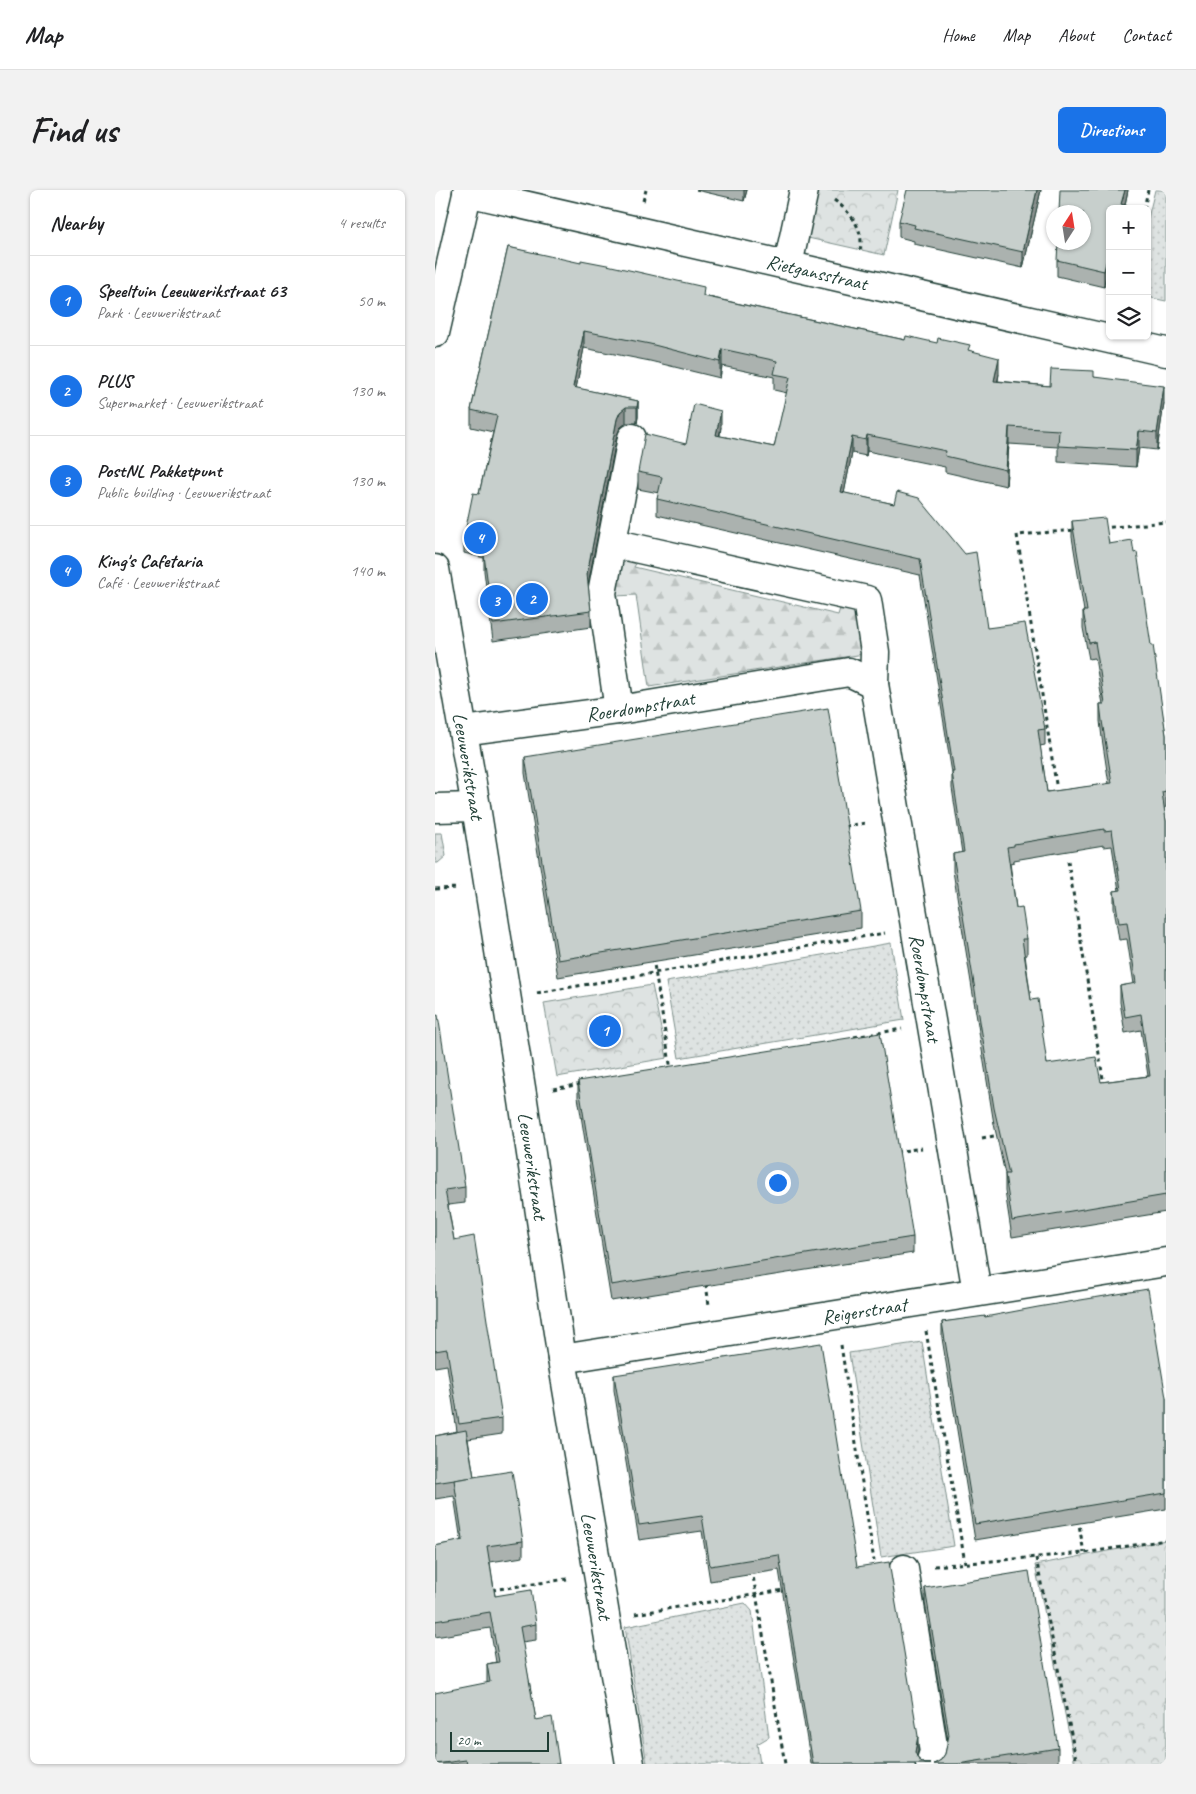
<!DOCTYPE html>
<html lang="en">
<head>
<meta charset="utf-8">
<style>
	:root { --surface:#fff; --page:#f2f2f2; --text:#202124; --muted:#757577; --line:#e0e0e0; --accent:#1a73e8 }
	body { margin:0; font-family:Caveat,sans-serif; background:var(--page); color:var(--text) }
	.controls { position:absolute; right:15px; top:15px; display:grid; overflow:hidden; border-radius:8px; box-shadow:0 1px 4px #0004 }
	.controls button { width:45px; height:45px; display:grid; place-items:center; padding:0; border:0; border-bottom:1px solid var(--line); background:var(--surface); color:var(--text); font:25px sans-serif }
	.compass { position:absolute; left:611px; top:15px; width:45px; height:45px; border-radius:50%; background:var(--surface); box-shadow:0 1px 4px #0004; rotate:12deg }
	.scale { position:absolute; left:15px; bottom:12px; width:99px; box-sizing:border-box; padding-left:5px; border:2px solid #1f3d34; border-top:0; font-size:14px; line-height:18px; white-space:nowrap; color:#1f3d34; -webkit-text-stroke:4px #fff; paint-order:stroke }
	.you { position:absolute; left:342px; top:992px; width:18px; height:18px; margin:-12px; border:4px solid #fff; border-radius:50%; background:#1a73e8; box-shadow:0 0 0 8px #1a73e833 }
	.badge { display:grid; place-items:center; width:32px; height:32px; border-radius:50%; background:var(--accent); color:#fff; font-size:16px; font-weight:700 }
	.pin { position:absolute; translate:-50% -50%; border:2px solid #fff; box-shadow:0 1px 5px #0006 }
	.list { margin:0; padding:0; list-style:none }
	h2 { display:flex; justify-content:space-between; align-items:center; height:65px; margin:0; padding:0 20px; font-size:21px }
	h2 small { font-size:16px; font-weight:400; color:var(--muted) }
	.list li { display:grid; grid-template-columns:32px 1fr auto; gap:15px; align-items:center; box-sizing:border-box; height:90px; padding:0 20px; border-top:1px solid var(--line) }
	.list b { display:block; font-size:19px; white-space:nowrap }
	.list p { margin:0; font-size:16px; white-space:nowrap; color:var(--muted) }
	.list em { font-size:16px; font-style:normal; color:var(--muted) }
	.icon { flex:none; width:28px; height:28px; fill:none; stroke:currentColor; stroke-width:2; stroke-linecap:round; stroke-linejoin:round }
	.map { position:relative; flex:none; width:731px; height:1574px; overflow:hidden; border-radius:8px }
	header { display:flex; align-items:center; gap:30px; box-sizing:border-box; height:70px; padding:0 25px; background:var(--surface); border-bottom:1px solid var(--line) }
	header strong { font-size:24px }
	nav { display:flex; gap:28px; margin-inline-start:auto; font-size:18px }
	.intro { display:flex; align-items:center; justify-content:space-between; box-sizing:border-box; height:120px; padding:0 30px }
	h1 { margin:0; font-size:35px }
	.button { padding:12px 22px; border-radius:8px; background:var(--accent); color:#fff; font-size:18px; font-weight:700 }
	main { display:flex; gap:30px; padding:0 30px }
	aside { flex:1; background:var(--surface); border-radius:8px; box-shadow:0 1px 4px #0004 }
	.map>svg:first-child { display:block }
	.grass { fill:url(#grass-dots); stroke:#7e908b }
	.forest { fill:url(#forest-firs); stroke:#7e908b }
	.park { fill:url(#park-crowns); stroke:#7e908b }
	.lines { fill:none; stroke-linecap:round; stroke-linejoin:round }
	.minor-casing { stroke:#1f3d34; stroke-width:31 }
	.path { stroke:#1f3d34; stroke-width:3; stroke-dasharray:4 4; stroke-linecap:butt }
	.minor { stroke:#fff; stroke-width:28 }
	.wall { fill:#abb2af; stroke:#1f3d34; fill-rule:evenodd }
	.shaded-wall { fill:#8b918f; stroke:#1f3d34 }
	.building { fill:#c7cfcc; stroke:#1f3d34; fill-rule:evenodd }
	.labels { text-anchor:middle; stroke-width:5; stroke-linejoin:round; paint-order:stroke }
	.street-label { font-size:20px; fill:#1f3d34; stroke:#fff }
</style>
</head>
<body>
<header>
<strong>Map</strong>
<nav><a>Home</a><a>Map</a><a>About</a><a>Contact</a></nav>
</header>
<div class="intro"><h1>Find us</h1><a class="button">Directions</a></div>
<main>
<aside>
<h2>Nearby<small>4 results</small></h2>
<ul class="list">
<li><span class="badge">1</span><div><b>Speeltuin Leeuwerikstraat 63</b><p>Park · Leeuwerikstraat</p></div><em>50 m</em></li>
<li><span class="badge">2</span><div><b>PLUS</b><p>Supermarket · Leeuwerikstraat</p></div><em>130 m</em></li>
<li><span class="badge">3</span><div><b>PostNL Pakketpunt</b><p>Public building · Leeuwerikstraat</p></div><em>130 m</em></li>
<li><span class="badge">4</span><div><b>King's Cafetaria</b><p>Café · Leeuwerikstraat</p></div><em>140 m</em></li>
</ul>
</aside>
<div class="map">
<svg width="731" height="1574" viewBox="0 0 731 1574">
	<defs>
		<pattern id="grass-dots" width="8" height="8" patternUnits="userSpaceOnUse" patternTransform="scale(1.25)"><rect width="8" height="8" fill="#dee3e2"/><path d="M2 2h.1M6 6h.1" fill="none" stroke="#bec4c2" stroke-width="1.8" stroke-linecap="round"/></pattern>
		<pattern id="forest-firs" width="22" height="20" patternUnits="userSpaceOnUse" patternTransform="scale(1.25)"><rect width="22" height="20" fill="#dee3e2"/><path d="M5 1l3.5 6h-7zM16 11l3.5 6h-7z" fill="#bec4c2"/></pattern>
		<pattern id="park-crowns" width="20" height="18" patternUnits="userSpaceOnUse" patternTransform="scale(1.25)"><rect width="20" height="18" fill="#dee3e2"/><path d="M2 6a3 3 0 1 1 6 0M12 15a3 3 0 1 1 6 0" fill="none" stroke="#bec4c2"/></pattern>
	</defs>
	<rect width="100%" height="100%" fill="#fff"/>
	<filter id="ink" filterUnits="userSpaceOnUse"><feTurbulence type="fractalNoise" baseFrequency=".02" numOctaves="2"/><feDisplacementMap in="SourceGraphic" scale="10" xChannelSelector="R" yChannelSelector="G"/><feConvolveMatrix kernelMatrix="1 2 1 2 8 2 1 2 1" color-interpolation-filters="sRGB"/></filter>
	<g filter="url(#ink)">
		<g class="grass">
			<polygon points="720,0 731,0 731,111 712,107 712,32"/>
			<polygon points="0,643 7,643 11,666 3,673 0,673"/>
			<polygon points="456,753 469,830 244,868 231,792"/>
			<polygon points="487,1152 519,1356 446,1367 414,1163"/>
			<polygon points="310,1413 317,1421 334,1547 322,1554 325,1574 212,1574 190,1437"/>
		</g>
		<polygon class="forest" points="185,366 203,370 199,377 403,425 406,415 424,423 429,464 214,497 201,405 180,406"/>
		<g class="park">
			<polygon points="384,0 463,0 449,65 373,48"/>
			<polygon points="217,795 232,868 122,887 109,813"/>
			<polygon points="731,1350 731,1574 640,1574 600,1375"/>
		</g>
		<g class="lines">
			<defs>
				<g id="minor">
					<path id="s1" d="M32,2L731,162"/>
					<polyline points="353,75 369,0"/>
					<polyline points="0,143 33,0"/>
					<path id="s2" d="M191,356L432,410L440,462L439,494L542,1102"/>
					<path id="s3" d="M0,379L41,617L87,904L127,1169L195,1574"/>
					<polyline points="184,520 167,403 197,248"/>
					<path id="s4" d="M28,541L184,520L414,482L439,494"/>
					<polyline points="0,618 41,617"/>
					<path id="s5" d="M127,1169L731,1072"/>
					<polyline points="469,1379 499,1562 495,1574"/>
				</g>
			</defs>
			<use href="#minor" class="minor-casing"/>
			<g class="path">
				<path d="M399,10C415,22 430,39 425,61"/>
				<polyline points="208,11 211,0"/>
				<polyline points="709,19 713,0"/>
				<polyline points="667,338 731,332"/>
				<polyline points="621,594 582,345 641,340"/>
				<polyline points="410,636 431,633"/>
				<polyline points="633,671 669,895"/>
				<polyline points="0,699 24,698"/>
				<polyline points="218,768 236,880"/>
				<polyline points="102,803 450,743"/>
				<polyline points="419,847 467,839"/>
				<polyline points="118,899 146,894"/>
				<polyline points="547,948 565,945"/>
				<polyline points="461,962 487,958"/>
				<polyline points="271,1094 274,1115"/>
				<polyline points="491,1141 530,1373"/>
				<polyline points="406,1155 439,1371"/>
				<polyline points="643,1329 649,1363"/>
				<polyline points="601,1368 642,1574"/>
				<polyline points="499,1376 649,1363 731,1350"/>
				<polyline points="317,1380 350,1574"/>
				<polyline points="57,1400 132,1389"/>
				<polyline points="200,1424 349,1400"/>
			</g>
			<use href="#minor" class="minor"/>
		</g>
		<g class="wall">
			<polygon points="261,0 312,0 309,11"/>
			<polygon points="606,0 588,78 479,54 479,51 464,47 464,31"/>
			<polygon points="693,0 690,15 675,19 675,72 669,97 622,86 622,70"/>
			<path d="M73,57L269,106L470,150L535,161L564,184L563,191L615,196L659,187L729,213L722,260L704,258L701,277L623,272V257L574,254L571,296L510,282V277L432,261L431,266L417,263L409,303L459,314L552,438L610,539V555L605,556L612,602L674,594L667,548L665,531V514H668L665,498L660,468L654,469L648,438V421H649L637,347V331L674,354L716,455L731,545V617L729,618L731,631V1022L577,1047L570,1001V984L559,934L518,681V664L527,663L517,598V583L485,385L222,325V309L224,303L203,299V282L251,254L286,237L285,246L339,257L352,203L339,200V187L287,176L285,188L215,171L149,158L141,198L203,211V227L202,233H191L185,238L182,245L153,394L156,421V437L58,451L49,381V368L29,363V347L44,304L58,242L36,237V220ZM669,655V657L677,656L684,701H679V718L684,750L692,749L699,794L685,796V812L690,843L706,840L713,886L666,892L612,874L596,810L590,765H592V749L581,718L575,673L579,672V670Z"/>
			<polygon points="90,567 426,721 426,738 123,787 90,583"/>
			<polygon points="0,826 30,997 30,1013 13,1015 19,1050 67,1228 67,1244 33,1249 39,1287 88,1351 88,1367 55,1372 60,1406 101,1434 101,1450 87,1452 101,1530 124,1574 0,1574 52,1493 52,1474 61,1472 55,1438 0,1447 0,1356 26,1351 19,1306 0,1309 0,1246 22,1241 12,1175 0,1177"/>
			<polygon points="143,891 478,1047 478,1063 176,1111 143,907"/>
			<polygon points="550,1127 731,1208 731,1319 540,1350 507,1148 507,1132"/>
			<polygon points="179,1185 422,1377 483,1561 482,1566 483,1569 490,1574 496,1574 376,1574 344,1380 275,1391 267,1341 204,1350 179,1200"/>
			<polygon points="490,1398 623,1558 623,1573 615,1574 499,1574 506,1570 510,1564 513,1551 490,1413"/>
		</g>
		<g class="shaded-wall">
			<polygon points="309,0 312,0 309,11"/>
			<polygon points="602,0 606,0 588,78 588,62"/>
			<polygon points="690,0 693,0 689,19 686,14"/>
			<polygon points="675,56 675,72 669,97 669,81"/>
			<polygon points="149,141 149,158 138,214 138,197"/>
			<polygon points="287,159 287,176 285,188 285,172"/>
			<polygon points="564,168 564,184 559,208 559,191"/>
			<polygon points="729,196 729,213 722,260 722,243"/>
			<polygon points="203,211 203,227 202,233 202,217"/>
			<polygon points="191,217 191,233 185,238 182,245 152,400 152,384 182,229 185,222"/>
			<polygon points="286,221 286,237 281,261 281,245"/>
			<polygon points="574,237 574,254 571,296 571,280"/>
			<polygon points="704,241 704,258 701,277 701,260"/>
			<polygon points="432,245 432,261 431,266 431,250"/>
			<polygon points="417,247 417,263 406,319 406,302"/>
			<polygon points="483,1546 483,1561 480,1574 480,1562"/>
		</g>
		<g class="building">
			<polygon points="472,0 602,0 588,62 479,38 480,35 464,31"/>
			<polygon points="625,0 690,0 686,14 700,18 699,19 675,19 675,56 669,81 622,70 623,52 648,52 648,22 624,22"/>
			<path d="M73,57L146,73V70L172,75L269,97L268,106L470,150L471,146L502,153L503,148L535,155L533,160L564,168L559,191L615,196L616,179L659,181V187L729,196L722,243L704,241L701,260L623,256L624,240L574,237L571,280L510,266L511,261L432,245L431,250L417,247L406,302L459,314L462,302L484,308L530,364L541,362L552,438L590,433L610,539L603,540L612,602L677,593L667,531L665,514H670L665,482L660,452L654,453L648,421H652L637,331L670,328L674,354L697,350L699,363L702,362L716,455H718L731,545V601L727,602L731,631V1005L577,1031L570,984H574L559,918L518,664L529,662L517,582H519L485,369L222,309L227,287L203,282L210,244L251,254L259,214L286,221L281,245L339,257L355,187L339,184L342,171L287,159L285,172L215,154L149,141L138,197L203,211L202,217H191L185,222L182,229L152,384L156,421L58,434L49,365L52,352L29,347L38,303L44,304L62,226L36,220ZM669,639V641L677,640L686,700L679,701L684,733L692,732L701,793L685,796L690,827L706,824L715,886L666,892L661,867L612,874L603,809L596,810L587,749H592L587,717L581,718L572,657L579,656V654Z"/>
			<polygon points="393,518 426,721 123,770 90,567"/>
			<polygon points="3,825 30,997 10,1000 19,1050 39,1046 67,1228 24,1234 12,1159 0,1161 0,826"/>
			<polygon points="445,843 478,1047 176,1095 143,891"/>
			<polygon points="713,1099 731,1208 731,1303 540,1334 507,1132 550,1126 550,1127 603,1117"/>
			<polygon points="386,1153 422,1377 454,1372 483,1546 480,1562 483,1569 490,1574 496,1574 378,1574 344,1365 275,1376 267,1326 204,1335 179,1185"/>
			<polygon points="31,1240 39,1287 0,1293 0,1246"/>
			<polygon points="77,1281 88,1351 52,1356 60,1406 96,1400 101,1434 85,1437 101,1530 117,1527 124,1574 32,1574 31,1570 0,1574 0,1503 55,1492 52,1474 64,1472 55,1422 0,1431 0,1356 28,1350 19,1290"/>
			<polygon points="594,1381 623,1558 523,1574 499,1574 506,1570 510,1564 514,1545 490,1398"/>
		</g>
	</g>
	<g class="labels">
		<g class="street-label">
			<text dy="7" stroke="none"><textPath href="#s1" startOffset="359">Rietgansstraat</textPath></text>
			<text dy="7" stroke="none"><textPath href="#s4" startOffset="179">Roerdompstraat</textPath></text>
			<text dy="7" stroke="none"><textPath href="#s3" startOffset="200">Leeuwerikstraat</textPath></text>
			<text dy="7" stroke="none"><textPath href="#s2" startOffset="640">Roerdompstraat</textPath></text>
			<text dy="7" stroke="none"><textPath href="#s3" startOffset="605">Leeuwerikstraat</textPath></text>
			<text dy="7" stroke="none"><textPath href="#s5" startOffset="306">Reigerstraat</textPath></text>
			<text dy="7" stroke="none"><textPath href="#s3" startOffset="1010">Leeuwerikstraat</textPath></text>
		</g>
	</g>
</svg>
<div class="controls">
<button>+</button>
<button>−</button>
<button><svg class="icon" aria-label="layers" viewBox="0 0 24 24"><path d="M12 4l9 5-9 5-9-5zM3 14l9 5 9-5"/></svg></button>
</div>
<svg class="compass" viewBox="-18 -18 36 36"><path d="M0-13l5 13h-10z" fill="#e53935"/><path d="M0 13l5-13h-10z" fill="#757577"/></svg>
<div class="scale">20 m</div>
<div class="you"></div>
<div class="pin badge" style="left:170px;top:841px">1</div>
<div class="pin badge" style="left:97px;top:409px">2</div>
<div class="pin badge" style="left:61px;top:411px">3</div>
<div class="pin badge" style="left:45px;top:348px">4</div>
</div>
</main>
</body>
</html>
